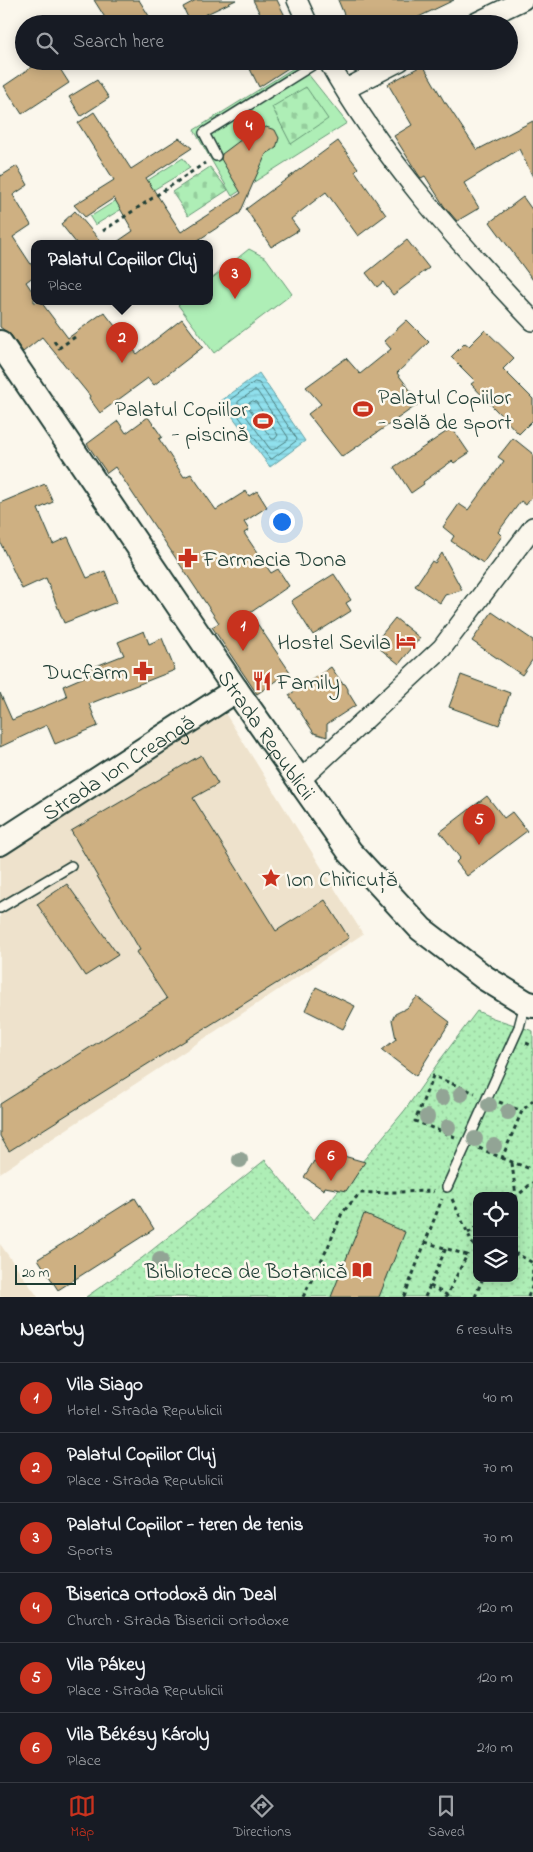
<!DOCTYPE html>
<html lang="en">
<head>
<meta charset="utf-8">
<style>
	:root { --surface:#171b24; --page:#20242c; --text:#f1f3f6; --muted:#9ea1a6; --line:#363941; --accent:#c8321e }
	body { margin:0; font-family:"Indie Flower",sans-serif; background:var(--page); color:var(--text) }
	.controls { position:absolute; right:15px; bottom:15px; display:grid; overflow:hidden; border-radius:10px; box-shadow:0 2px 12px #0003 }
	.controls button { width:45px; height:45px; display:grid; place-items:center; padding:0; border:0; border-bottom:1px solid var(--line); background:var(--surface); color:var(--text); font:25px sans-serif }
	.scale { position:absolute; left:15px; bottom:12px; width:61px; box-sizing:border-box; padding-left:5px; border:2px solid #1f3d34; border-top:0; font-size:14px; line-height:18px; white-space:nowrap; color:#1f3d34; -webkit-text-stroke:4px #fbf7ec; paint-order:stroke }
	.you { position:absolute; left:281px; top:521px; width:18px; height:18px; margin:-12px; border:4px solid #fff; border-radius:50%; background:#1a73e8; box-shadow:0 0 0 8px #1a73e833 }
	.badge { display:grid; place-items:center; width:32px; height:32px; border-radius:50%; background:var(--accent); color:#fff; font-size:16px; font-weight:700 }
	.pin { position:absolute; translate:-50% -41px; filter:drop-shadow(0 1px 2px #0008) }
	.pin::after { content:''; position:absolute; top:26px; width:18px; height:15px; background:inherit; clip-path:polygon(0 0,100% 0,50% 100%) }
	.popup { position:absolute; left:31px; top:240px; width:182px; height:65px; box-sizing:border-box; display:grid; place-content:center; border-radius:10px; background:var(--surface); filter:drop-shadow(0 1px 4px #0005); font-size:16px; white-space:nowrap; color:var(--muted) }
	.popup b { font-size:19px; color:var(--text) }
	.popup::after { content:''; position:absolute; left:50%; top:100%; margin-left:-10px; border:10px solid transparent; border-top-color:var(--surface) }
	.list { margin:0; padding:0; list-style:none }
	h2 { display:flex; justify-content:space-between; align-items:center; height:65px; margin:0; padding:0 20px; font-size:21px }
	h2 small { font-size:16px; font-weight:400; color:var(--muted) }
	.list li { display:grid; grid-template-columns:32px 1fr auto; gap:15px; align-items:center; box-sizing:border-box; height:70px; padding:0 20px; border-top:1px solid var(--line) }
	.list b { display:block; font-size:19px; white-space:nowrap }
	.list p { margin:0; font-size:16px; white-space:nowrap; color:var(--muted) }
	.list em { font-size:16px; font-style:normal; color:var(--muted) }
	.icon { flex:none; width:28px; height:28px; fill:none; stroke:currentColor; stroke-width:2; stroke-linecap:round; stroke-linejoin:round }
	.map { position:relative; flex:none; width:533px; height:1297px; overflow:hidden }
	.search { position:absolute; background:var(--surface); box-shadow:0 2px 12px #0003; left:15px; right:15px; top:15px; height:55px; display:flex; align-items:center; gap:12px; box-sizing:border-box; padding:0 18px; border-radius:28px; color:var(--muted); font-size:19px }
	.sheet { height:485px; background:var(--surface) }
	nav { display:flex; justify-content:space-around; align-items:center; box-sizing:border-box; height:70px; border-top:1px solid var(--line); background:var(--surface); font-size:14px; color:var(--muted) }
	nav a { display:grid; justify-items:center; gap:2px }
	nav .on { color:var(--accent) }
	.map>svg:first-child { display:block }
	.built { fill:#eee2cc }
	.grass { fill:#aeeeb6; stroke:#669675 }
	.cemetery { fill:url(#cemetery-stones); stroke:#669675 }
	.garden { fill:url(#garden-dots); stroke:#669675; fill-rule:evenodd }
	.water { fill:url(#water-rules); stroke:#639fa3 }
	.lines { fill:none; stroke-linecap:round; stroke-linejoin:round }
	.shore { stroke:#4c7e7e; stroke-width:1 }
	.building { fill:#ceb082; stroke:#1f3d34 }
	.service-casing { stroke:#1f3d34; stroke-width:12 }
	.minor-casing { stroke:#1f3d34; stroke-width:22 }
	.tertiary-casing { stroke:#1f3d34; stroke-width:28 }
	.path { stroke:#1f3d34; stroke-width:3; stroke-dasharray:4 4; stroke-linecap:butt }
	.service { stroke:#fbf7ec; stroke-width:9 }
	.minor { stroke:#fbf7ec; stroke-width:19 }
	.tertiary { stroke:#fbf7ec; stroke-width:24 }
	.tree { fill:#92a495 }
	.labels { text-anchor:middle; stroke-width:5; stroke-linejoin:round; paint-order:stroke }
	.poi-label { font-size:22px; fill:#1f3d34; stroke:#fbf7ec; text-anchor:start }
	.street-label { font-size:22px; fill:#1f3d34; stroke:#fbf7ec }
</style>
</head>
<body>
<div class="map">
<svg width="533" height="1297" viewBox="0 0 533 1297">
	<defs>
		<pattern id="cemetery-stones" width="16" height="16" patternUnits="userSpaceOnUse" patternTransform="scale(1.25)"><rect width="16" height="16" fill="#aeeeb6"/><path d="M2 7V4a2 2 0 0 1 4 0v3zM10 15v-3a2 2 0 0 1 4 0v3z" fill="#95cd9d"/></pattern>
		<pattern id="garden-dots" width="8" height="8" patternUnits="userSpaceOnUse" patternTransform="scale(1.25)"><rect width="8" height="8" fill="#aeeeb6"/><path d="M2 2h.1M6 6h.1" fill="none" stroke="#95cd9d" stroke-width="1.8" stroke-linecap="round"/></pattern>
		<pattern id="water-rules" width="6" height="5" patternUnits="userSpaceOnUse" patternTransform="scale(1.25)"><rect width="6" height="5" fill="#90e0ed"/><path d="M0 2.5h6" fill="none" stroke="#7cc1cc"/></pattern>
	</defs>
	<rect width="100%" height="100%" fill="#fbf7ec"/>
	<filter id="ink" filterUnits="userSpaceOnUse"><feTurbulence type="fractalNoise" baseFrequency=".02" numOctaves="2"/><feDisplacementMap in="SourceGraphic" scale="10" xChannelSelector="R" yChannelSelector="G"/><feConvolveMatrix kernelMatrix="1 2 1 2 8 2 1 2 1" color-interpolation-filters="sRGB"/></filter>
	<g filter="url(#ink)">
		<g class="built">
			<polygon points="225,713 363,934 0,1173 0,852"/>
			<polygon points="0,1244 38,1297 0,1297"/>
		</g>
		<g class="grass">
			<polygon points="300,64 347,123 232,196 194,130"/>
			<polygon points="183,158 190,168 95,225 90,217"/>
			<polygon points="249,249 266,258 292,294 214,353 178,305 182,302 210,302 210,280"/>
		</g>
		<g class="cemetery">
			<polygon points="306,87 328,119 291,144 272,107"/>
			<polygon points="210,167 228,190 188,216 172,192"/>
		</g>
		<path class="garden" d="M477,1011L493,1018L533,1031V1297H86L142,1258L265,1160L314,1220L405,1110L440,1060ZM477,1196H514V1278H477Z"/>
		<polygon class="water" points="259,373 305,441 270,467 221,401"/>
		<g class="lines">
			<g class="shore">
				<polygon points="255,382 259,383 297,439 296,441 272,459 269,458 229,403 230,400"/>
				<polygon points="254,391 257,391 288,437 288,440 273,450 270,449 238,405 238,402"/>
				<polygon points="253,401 256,402 278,435 275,439 272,439 248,407 248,404"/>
			</g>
		</g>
		<g class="building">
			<polygon points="94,0 139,0 154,24 109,24"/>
			<polygon points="196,0 236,0 190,22 183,7"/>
			<polygon points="253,0 277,0 289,24 265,24"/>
			<polygon points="338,0 454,0 404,24 348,24"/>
			<polygon points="41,61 55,61 69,83 22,114 4,86"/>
			<polygon points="246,61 299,61 259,87"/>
			<polygon points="423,65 445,103 446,103 477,150 533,121 533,177 519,149 464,183 479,208 457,221 444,206 425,176 421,178 418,174 394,136 412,125 388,84"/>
			<polygon points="97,80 109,98 81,116 69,97"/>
			<polygon points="94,112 131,169 179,138 192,148 146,178 181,232 241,193 221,159 222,154 250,133 254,135 266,127 275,130 279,138 276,148 266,154 240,213 192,244 114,244 133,231 114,198 85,217 74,205 114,180 78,123"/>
			<polygon points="338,141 358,168 355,171 386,215 358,236 326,192 291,219 299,230 271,247 246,209"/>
			<polygon points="17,166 28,185 13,195 31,225 13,237 34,269 34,276 26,282 34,294 34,302 41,302 68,338 104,312 137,354 182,319 203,347 154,385 148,378 100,413 89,398 90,396 42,337 23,352 11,335 0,327 0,174 1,176"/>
			<polygon points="523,197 533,211 533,280 490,222"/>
			<polygon points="75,211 103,244 77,244 61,224"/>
			<polygon points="407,240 429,268 393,295 383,282 377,287 366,273"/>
			<polygon points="407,320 429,342 397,373 420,403 342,457 308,414 321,404 306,387 346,358 360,374 391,349 384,341"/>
			<polygon points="485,330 514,358 503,369 533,399 533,420 519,434 471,384 475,381 451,357 465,343 469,346"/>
			<polygon points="148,417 162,437 159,439 184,477 191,474 216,510 246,491 249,496 257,491 267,507 244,522 249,530 244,533 271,573 278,569 289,586 250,613 290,672 257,694 212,627 219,623 115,467 107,473 87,444 118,421 126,433"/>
			<polygon points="452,428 469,453 454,463 452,461 423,482 424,484 411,493 394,467"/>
			<polygon points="513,438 533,454 533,495 526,505 521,501 498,532 502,536 483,563 451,541 454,536 443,527 459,504 468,510 504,461 498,457"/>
			<polygon points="45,484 53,502 38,509 53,544 68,537 87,578 105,571 117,602 64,623 46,578 22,589 0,542 0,503"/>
			<polygon points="442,553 462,590 445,595 440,603 415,586 432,561 435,563"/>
			<polygon points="334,574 351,600 346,603 351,611 313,635 291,601"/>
			<polygon points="492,612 533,640 533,659 522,675 472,641"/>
			<polygon points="395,618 420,638 399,664 374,644"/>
			<polygon points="144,631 149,644 162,638 175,670 89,704 98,726 55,744 47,725 0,747 0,693 12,720 67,697 63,686 93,673 91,668 124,655 118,642"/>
			<polygon points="331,667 342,683 345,684 348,689 348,692 356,705 327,724 327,737 314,733 289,695"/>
			<polygon points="461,675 510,693 499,725 449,707"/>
			<polygon points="201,755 218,784 193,798 276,931 325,900 349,938 9,1151 0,1136 0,1104 167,999 136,952 140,950 71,831"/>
			<polygon points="487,796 504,818 512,812 527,831 467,876 456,862 460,858 440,832"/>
			<polygon points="67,884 118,955 85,976 37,904"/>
			<polygon points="316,987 355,1006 343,1029 305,1010"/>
			<polygon points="417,997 450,1022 416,1076 382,1050 396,1039 392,1020 395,1014 407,1008"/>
			<polygon points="326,1151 365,1162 346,1191 325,1187 324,1190 304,1177 314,1161 322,1163"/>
			<polygon points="135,1198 154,1229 58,1290 38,1259"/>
			<polygon points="364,1214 405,1232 379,1297 331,1297"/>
		</g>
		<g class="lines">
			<defs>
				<g id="service">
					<polyline points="216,156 204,133 319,61"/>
					<polyline points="0,908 71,866"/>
					<polyline points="447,1187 519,1027 525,1004"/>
				</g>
				<g id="minor">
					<polyline points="297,0 308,24"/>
					<polyline points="473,24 523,0"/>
					<path d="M328,61C382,158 457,241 533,321"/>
					<polyline points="346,89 400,61"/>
					<polyline points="299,781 442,648 533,527"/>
				</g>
				<g id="tertiary">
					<path id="s1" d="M0,343L236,690L350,852L421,929L485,978L526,1003L533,1005"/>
					<path id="s2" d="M0,843L236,690"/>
				</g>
			</defs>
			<use href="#service" class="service-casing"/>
			<use href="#minor" class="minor-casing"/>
			<use href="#tertiary" class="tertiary-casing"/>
			<g class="path">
				<polyline points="103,231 205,163"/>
				<polyline points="54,341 59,348 78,335"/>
				<polyline points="526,1043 533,1046"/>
				<polyline points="499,1102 522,1111"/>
				<polyline points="455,1137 415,1121 433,1076 475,1093"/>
				<polyline points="479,1148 502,1158 522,1111 533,1100"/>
				<polyline points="502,1158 533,1170"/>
				<polyline points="512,1163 516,1197 533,1182"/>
				<polyline points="452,1199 477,1253"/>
				<polyline points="468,1233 477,1227"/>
				<polyline points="425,1242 467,1255 446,1297"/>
				<polyline points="514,1255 517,1254 533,1263"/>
				<polyline points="430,1286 447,1295"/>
				<polyline points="303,1297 328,1247 342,1213 360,1193 434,1191"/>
				<polyline points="404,1297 442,1199"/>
				<polyline points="425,1297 446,1248"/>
				<polyline points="475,1297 483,1278"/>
				<polyline points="528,1297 532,1287 533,1264"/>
			</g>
			<use href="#service" class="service"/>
			<use href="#minor" class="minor"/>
			<use href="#tertiary" class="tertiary"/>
		</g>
		<g class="tree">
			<circle cx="461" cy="1094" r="8"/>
			<circle cx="442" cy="1098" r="8"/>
			<circle cx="489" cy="1105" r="8"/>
			<circle cx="508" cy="1112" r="8"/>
			<circle cx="427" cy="1117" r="8"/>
			<circle cx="448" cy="1127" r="8"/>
			<circle cx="475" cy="1139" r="8"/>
			<circle cx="494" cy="1146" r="8"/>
			<circle cx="240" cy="1160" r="8"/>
			<circle cx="160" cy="1260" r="8"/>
		</g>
	</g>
	<defs>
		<symbol id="stadium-bare" viewBox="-9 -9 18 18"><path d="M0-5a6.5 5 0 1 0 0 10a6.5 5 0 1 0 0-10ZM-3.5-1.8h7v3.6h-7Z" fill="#c8321e" stroke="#fbf7ec" stroke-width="2.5" paint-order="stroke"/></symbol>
		<symbol id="pharmacy-bare" viewBox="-9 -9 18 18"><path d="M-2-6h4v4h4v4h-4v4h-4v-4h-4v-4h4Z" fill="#c8321e" stroke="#fbf7ec" stroke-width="2.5" paint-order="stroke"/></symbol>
		<symbol id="hotel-bare" viewBox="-9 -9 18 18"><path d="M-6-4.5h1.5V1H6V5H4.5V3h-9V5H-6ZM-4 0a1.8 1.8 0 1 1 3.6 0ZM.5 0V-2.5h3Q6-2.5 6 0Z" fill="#c8321e" stroke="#fbf7ec" stroke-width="2.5" paint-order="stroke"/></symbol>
		<symbol id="restaurant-bare" viewBox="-9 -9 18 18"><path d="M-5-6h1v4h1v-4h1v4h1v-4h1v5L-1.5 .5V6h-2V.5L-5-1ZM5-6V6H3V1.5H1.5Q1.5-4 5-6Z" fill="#c8321e" stroke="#fbf7ec" stroke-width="2.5" paint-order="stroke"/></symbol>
		<symbol id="sight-bare" viewBox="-9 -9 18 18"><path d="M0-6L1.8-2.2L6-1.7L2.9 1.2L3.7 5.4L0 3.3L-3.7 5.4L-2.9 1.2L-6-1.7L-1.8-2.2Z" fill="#c8321e" stroke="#fbf7ec" stroke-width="2.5" paint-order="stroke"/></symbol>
		<symbol id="library-bare" viewBox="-9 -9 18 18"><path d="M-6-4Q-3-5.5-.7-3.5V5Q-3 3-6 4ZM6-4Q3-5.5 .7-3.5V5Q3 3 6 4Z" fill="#c8321e" stroke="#fbf7ec" stroke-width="2.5" paint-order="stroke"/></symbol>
	</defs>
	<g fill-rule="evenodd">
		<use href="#stadium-bare" x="349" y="395" width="28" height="28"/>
		<use href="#stadium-bare" x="249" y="407" width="28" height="28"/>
		<use href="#pharmacy-bare" x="174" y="544" width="28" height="28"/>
		<use href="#hotel-bare" x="392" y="627" width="28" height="28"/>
		<use href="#pharmacy-bare" x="129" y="657" width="28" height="28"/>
		<use href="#restaurant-bare" x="248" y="667" width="28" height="28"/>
		<use href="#sight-bare" x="257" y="864" width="28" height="28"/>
		<use href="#library-bare" x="348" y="1256" width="28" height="28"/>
	</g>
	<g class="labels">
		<g class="poi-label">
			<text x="378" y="404">Palatul Copiilor<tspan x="378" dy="25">- sală de sport</tspan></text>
			<text x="248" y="416" text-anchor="end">Palatul Copiilor<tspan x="248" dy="25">- piscină</tspan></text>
			<text x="203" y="566">Farmacia Dona</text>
			<text x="391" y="649" text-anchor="end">Hostel Sevila</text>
			<text x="128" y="679" text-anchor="end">Ducfarm</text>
			<text x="277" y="689">Family</text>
			<text x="286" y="886">Ion Chiricuță</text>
			<text x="347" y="1278" text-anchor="end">Biblioteca de Botanică</text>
		</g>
		<g class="street-label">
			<text dy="8" stroke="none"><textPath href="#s1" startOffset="474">Strada Republicii</textPath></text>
			<text dy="8" stroke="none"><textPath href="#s2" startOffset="140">Strada Ion Creangă</textPath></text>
		</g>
	</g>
</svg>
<div class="controls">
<button><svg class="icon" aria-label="locate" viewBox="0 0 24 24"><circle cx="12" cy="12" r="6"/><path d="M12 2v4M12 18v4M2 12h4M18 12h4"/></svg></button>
<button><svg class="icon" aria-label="layers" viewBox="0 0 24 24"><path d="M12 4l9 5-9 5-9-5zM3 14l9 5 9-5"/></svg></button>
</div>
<div class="scale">20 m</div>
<div class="you"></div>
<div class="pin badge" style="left:243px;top:651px">1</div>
<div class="pin badge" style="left:122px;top:363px">2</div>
<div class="popup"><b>Palatul Copiilor Cluj</b>Place</div>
<div class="pin badge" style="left:235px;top:299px">3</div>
<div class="pin badge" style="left:249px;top:151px">4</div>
<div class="pin badge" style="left:479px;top:845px">5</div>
<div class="pin badge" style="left:331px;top:1181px">6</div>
<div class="search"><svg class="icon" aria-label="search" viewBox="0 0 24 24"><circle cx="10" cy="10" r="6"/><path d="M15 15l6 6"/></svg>Search here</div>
</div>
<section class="sheet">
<h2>Nearby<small>6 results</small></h2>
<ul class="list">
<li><span class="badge">1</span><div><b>Vila Siago</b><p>Hotel · Strada Republicii</p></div><em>40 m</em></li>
<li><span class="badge">2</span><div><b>Palatul Copiilor Cluj</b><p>Place · Strada Republicii</p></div><em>70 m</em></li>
<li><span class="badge">3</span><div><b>Palatul Copiilor - teren de tenis</b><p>Sports</p></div><em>70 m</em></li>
<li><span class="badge">4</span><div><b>Biserica Ortodoxă din Deal</b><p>Church · Strada Bisericii Ortodoxe</p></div><em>120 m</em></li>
<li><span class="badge">5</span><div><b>Vila Pákey</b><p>Place · Strada Republicii</p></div><em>120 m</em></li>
<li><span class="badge">6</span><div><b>Vila Békésy Károly</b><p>Place</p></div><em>210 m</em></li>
</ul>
</section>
<nav>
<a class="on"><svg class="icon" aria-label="map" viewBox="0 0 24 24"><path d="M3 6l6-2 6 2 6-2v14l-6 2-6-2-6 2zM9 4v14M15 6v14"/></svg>Map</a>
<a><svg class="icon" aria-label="directions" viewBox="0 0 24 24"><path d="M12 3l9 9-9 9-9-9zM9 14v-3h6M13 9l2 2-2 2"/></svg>Directions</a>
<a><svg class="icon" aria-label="saved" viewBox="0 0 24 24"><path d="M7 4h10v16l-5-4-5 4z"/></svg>Saved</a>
</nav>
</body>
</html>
